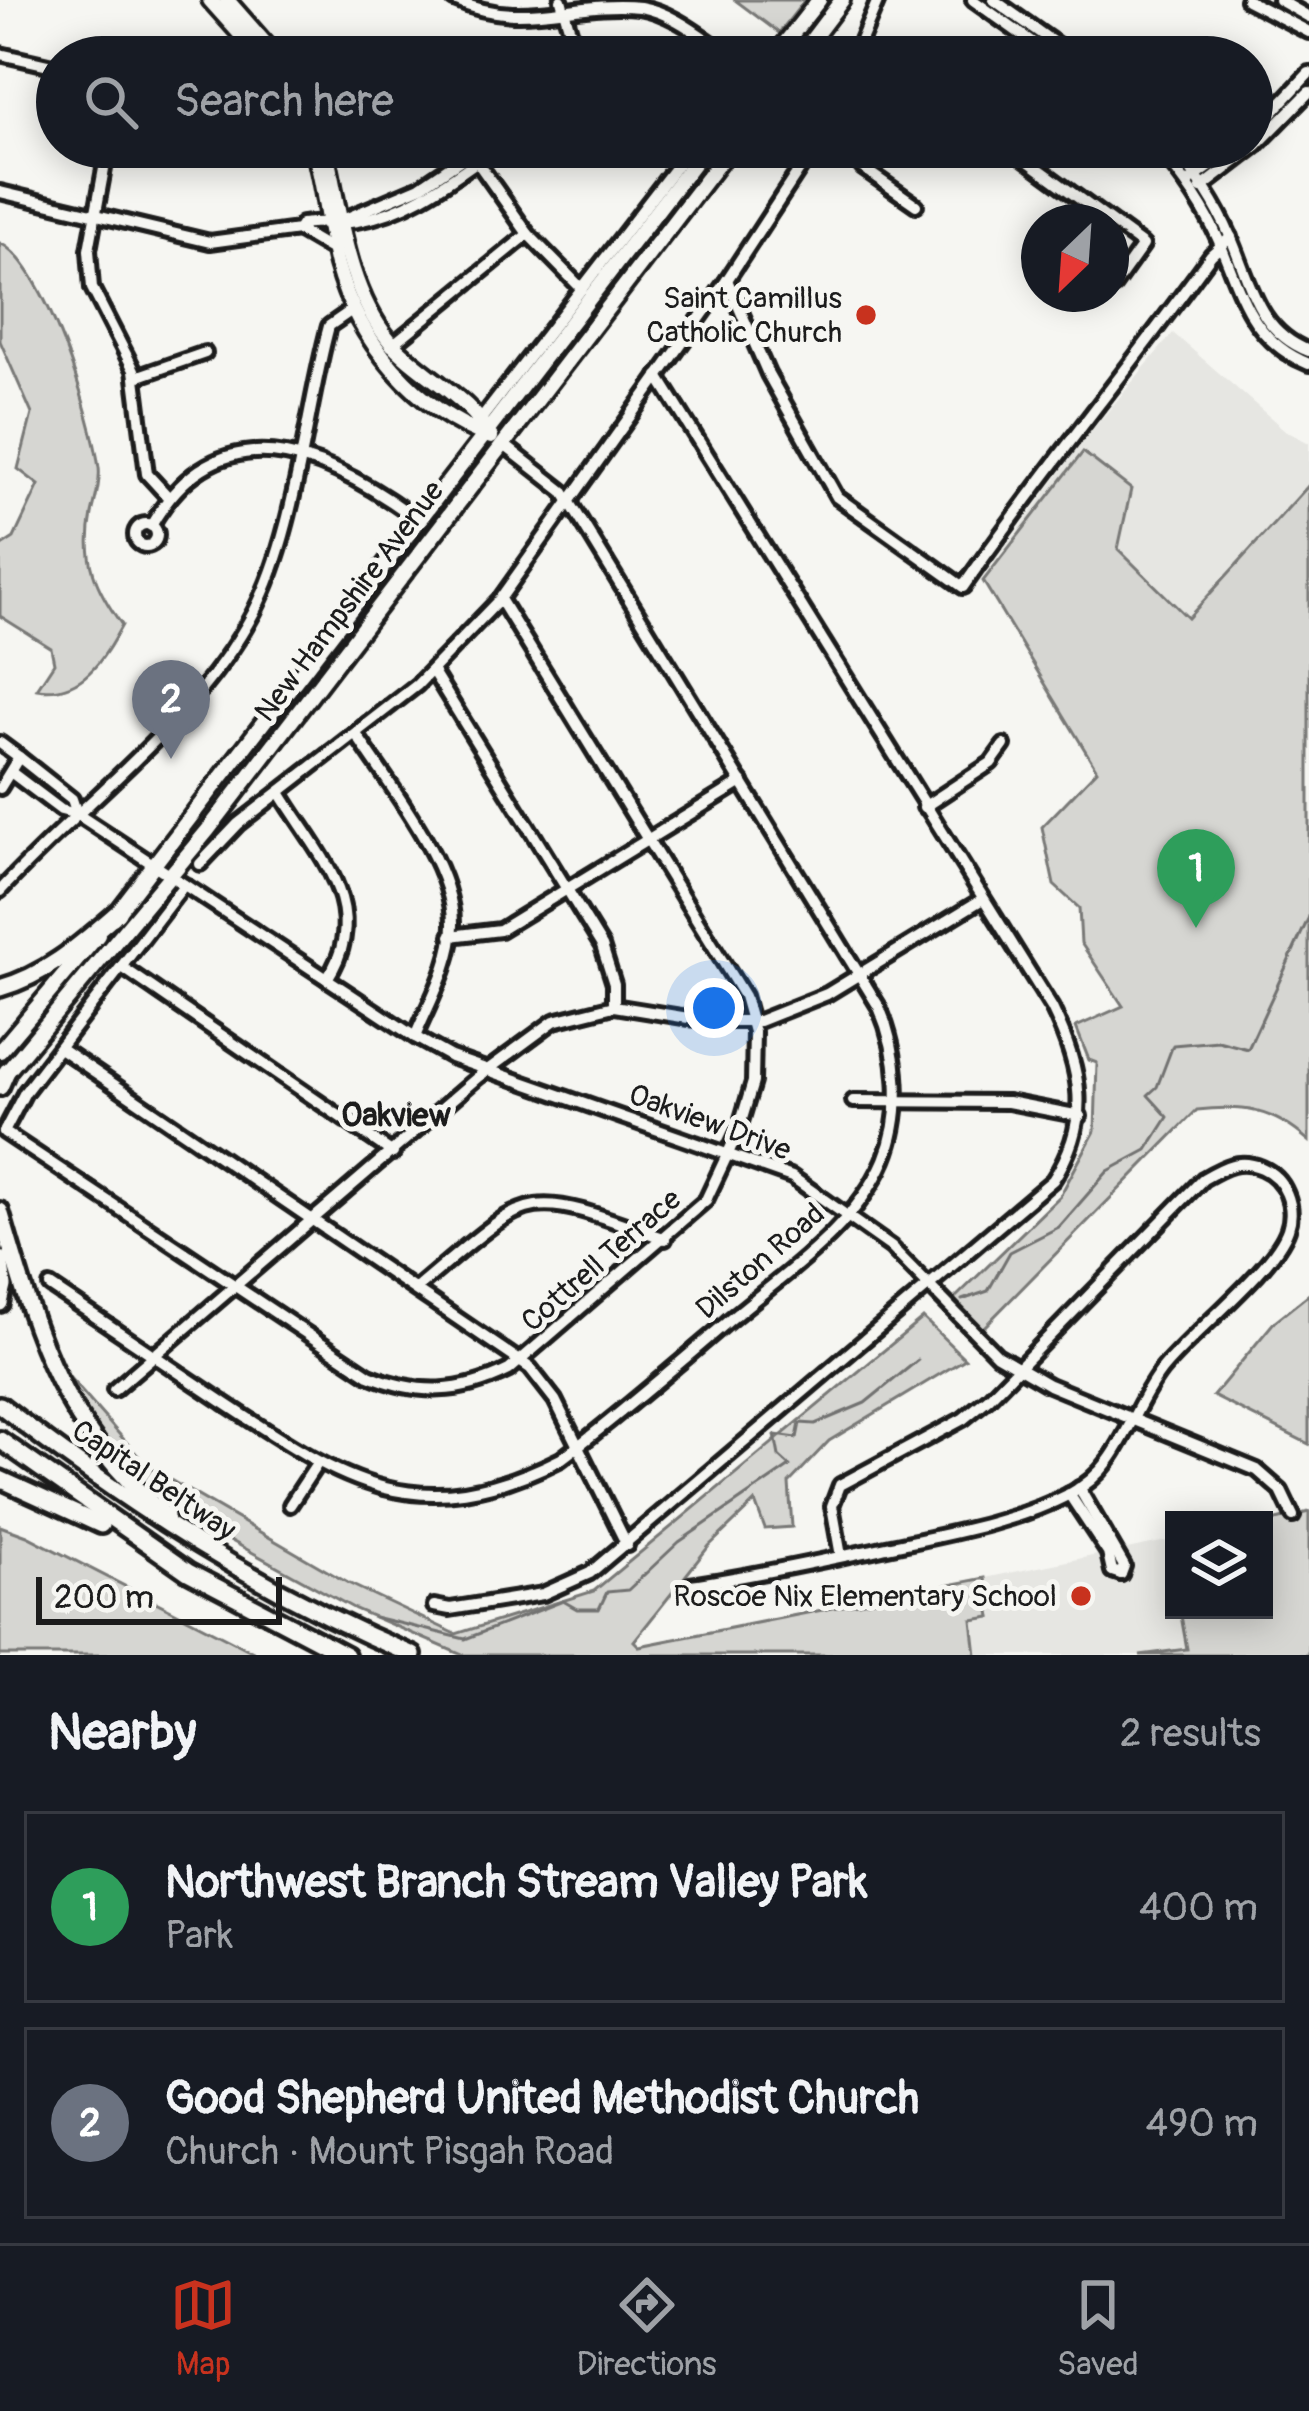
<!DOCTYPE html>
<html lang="en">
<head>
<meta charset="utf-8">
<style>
	:root { --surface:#171b24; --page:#20242c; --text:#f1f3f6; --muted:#9ea1a6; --line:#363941; --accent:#c8321e }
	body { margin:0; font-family:Pangolin,sans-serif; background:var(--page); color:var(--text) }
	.controls { position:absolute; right:36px; bottom:36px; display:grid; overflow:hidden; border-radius:0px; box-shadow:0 6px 30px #0003 }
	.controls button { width:108px; height:108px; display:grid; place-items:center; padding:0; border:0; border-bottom:3px solid var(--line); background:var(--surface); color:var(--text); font:60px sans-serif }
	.compass { position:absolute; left:1021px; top:204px; width:108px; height:108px; border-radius:50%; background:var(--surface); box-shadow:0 6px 30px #0003; rotate:205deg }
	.scale { position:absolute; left:36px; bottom:30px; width:246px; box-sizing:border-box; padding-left:12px; border:6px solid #1c1c1c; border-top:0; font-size:33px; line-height:42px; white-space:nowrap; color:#1c1c1c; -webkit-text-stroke:9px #f6f6f2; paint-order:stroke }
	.you { position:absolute; left:714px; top:1008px; width:42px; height:42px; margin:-30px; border:9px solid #fff; border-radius:50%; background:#1a73e8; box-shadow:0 0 0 18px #1a73e833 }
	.badge { display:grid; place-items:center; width:78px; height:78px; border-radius:50%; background:var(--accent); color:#fff; font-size:39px; font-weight:700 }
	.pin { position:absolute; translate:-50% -99px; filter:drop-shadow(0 3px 6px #0008) }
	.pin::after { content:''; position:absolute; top:63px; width:42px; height:36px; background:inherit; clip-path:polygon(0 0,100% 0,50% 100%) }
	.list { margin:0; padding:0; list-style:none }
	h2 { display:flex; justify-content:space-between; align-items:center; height:156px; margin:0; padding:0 48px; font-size:51px }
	h2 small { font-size:39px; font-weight:400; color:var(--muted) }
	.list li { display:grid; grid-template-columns:78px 1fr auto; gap:36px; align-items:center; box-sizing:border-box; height:192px; margin:0 24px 24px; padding:0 24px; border:3px solid var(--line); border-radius:0px }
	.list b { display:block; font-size:45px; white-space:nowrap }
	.list p { margin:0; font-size:39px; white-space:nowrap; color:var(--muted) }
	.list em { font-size:39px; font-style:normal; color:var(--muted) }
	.icon { flex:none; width:66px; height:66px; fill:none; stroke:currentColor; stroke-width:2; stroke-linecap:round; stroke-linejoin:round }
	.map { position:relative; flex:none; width:1309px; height:1655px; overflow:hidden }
	.search { position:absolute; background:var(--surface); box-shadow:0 6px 30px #0003; left:36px; right:36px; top:36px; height:132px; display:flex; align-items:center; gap:30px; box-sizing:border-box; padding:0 42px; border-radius:66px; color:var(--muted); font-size:45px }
	.sheet { height:588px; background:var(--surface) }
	nav { display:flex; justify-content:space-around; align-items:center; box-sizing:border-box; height:168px; border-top:3px solid var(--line); background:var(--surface); font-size:33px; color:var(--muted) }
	nav a { display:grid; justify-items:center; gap:6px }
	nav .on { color:var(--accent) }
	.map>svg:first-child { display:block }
	.built { fill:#e6e6e2 }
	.green { fill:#d6d6d2; stroke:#797977; stroke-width:3 }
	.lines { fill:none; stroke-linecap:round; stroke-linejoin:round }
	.stream { stroke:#727271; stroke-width:3 }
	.minor-casing { stroke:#1c1c1c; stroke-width:20 }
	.major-casing { stroke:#1c1c1c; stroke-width:22 }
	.highway-casing { stroke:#1c1c1c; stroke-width:24 }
	.minor { stroke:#f6f6f2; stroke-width:10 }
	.major { stroke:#f6f6f2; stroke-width:14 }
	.highway { stroke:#f6f6f2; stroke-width:15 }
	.poi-dot { fill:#c8321e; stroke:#f6f6f2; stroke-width:4.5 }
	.labels { text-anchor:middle; stroke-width:10; stroke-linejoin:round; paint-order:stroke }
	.poi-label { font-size:30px; fill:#1c1c1c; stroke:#f6f6f2; text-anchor:end }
	.street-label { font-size:30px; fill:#1c1c1c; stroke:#f6f6f2 }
	.neighbourhood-label { font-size:33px; font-weight:bold; fill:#1c1c1c; stroke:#f6f6f2 }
</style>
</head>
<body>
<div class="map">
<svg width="1309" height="1655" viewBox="0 0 1309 1655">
	<rect width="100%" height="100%" fill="#f6f6f2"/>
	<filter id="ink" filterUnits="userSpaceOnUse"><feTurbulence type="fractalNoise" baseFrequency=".00833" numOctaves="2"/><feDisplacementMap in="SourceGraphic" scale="24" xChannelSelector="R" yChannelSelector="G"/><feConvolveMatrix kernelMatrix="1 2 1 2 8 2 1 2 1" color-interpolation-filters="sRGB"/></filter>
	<g filter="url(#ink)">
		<g class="built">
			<polygon points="1173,333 1286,431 1309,443 1309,485 1266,566 1107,729 1034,666 982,580 1084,440"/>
			<polygon points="1166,1541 1174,1610 1180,1610 1189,1655 976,1655 972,1620 991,1616 985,1578"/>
		</g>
		<g class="green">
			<polygon points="735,0 805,0 779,33"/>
			<path d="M0,243C46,265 92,417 99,468C101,482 95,500 92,514C83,560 95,588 122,625C103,660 82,696 37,689L54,663L51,648L0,616V547L14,538L39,485L18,469L32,414L0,341Z"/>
			<path d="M1083,452L1131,489L1118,549L1188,618L1309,485V1141C1273,1109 1244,1105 1197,1110L982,1329L954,1299L1060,1196L1095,1131L1097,1063L1089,1060L1076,1027L1123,1006L1081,943L1079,908L1054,885L1042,827L1097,770L983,581Z"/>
			<polygon points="1309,1294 1309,1444 1213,1396 1275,1321"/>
			<polygon points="923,1318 965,1359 829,1441 789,1483 792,1527 765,1529 755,1502 709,1546 634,1641 639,1646 985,1578 991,1617 972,1620 976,1655 462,1655 355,1609 159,1501 76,1403 62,1369 148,1467 348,1583 456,1634 594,1591"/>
			<polygon points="1309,1512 1309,1655 1140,1655 1187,1649 1180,1610 1264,1610 1264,1523"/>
			<polygon points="0,1526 27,1536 259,1655 0,1655"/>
		</g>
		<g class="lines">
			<g class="stream">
				<polyline points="962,1300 988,1291 1010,1252 1059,1227 1108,1171 1147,1150 1168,1117 1148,1095 1157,1087 1173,1045 1218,1041 1248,1049 1309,917"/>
				<polyline points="374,1617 465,1639 563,1601 577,1609 599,1609 607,1592 628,1590 679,1542 790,1466 779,1456 775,1435 797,1438 800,1423 815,1424 865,1403 918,1360"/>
			</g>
			<defs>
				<g id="minor">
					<path d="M454,0C523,31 572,0 640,7C673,12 704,39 732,57"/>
					<polyline points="561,0 573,41 570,57"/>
					<polyline points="973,0 1053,57"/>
					<polyline points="994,0 1074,57"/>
					<polyline points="1247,0 1309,32"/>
					<polyline points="1279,0 1309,17"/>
					<polyline points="0,54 57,67"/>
					<polyline points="854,57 878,0"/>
					<polyline points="1252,134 1309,73"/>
					<polyline points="108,147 89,250 92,288 134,370 147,474 169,498"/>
					<polyline points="845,147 863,168 916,205"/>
					<polyline points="1018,147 1024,158 1143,245 1113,287"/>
					<path d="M1157,147C1182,176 1204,206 1219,241C1241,293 1251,341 1309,364"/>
					<path d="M1173,147C1196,174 1216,203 1230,236C1250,281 1257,331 1309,351"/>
					<polyline points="471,153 528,234 582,289"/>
					<polyline points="1191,180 1237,147"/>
					<polyline points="1201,188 1257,145 1309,92"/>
					<path d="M0,192L210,242L298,230L302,224C320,221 340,224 357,221C411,212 453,178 497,147"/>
					<polyline points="340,221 420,187 479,147"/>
					<polyline points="298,230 334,251"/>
					<path d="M727,280L768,374L837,497L963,587C1042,473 1130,368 1211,255L1231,237"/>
					<polyline points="391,346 528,234"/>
					<polyline points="136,377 205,353"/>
					<polyline points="482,418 691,147"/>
					<circle cx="146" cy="535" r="11"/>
					<path d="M151,526C218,407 324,452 411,515"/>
					<polyline points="432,670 602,946 614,984 614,1006"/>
					<path d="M356,734C388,784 453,863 453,923C454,960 429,1003 415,1037"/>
					<polyline points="0,743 19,757 0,788"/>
					<polyline points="19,757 72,799 77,814"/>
					<polyline points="12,773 61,810 77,814 415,1037 451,1057 792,1177 891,1247 997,1355 1049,1385 1257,1470 1281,1491 1293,1516"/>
					<path d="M281,794C318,855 374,908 327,979"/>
					<polyline points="924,807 991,763 1004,745"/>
					<polyline points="200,864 238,824 417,685 500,599 727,280 814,147"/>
					<path d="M184,885L25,1092L4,1132L369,1375C419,1396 461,1394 509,1370L706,1200L738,1132L753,1082L754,1032L744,996L500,599"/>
					<path d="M0,891C83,801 197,721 254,612C296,532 305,414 329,326L352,310"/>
					<polyline points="451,936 500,930 742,782"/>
					<polyline points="122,967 393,1153"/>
					<polyline points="60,1048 530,1368 555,1400 627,1545"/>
					<polyline points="853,1101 1008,1102 1080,1116"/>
					<path d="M50,1286C107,1324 164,1362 220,1400C342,1481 416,1532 561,1459C617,1417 671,1370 725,1324C781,1276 854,1230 884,1160C904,1112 899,1054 879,1007L563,491L503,444"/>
					<path d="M418,1287C535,1189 520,1187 665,1239"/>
					<polyline points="114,1390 478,1077 554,1021 614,1006 707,1021 759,1021 827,994 981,900"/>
					<polyline points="1079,1488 1124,1566 1121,1574"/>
					<polyline points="1069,1494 1108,1553 1112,1571 1121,1574"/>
					<polyline points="290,1505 317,1464"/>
					<path d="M690,1585C753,1576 815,1562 878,1549C942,1535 1011,1524 1070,1494C1122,1467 1128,1414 1161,1371C1190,1334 1274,1270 1288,1229C1296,1206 1285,1178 1262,1168C1239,1158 1224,1167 1203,1179L989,1398L963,1419L840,1485L832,1506L841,1556"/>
					<path d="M434,1606L450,1609L543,1594L590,1573L1053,1180C1092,1120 1082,1070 1052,1008L658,376"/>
				</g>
				<g id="major">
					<polyline points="210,0 261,57"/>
					<polyline points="227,0 277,57"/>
					<polyline points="774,57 819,0"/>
					<polyline points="799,57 842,0"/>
					<path d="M313,147C325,185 327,226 337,265C357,340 417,411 491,437"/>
					<path d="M325,147C340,211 346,287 389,340C415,372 475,400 488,435"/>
					<polyline points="113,918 706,147"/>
					<polyline points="0,1051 98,935"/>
					<polyline points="2,1078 208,830 731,147"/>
				</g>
				<g id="highway">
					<path d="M0,988C47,975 81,944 118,912"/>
					<polyline points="0,1087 7,1071"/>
					<path d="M0,1211C37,1338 61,1427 166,1516"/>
					<polyline points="0,1259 4,1286 0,1303"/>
					<path d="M0,1405C128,1505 263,1592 413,1655"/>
					<polyline points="0,1440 188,1572 346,1655"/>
					<polyline points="0,1479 101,1525"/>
				</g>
			</defs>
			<use href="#minor" class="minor-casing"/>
			<use href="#major" class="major-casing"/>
			<use href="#highway" class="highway-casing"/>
			<use href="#minor" class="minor"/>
			<use href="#major" class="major"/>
			<use href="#highway" class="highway"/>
		</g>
	</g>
	<g class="poi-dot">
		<circle cx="866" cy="315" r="12"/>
		<circle cx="1081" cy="1596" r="12"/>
	</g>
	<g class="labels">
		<g class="poi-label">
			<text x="842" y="308">Saint Camillus<tspan x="842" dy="34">Catholic Church</tspan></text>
			<text x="1057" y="1606">Roscoe Nix Elementary School</text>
		</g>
		<g class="street-label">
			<text transform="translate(349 601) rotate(-53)" y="10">New Hampshire Avenue</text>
			<text transform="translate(710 1122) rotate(20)" y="10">Oakview Drive</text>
			<text transform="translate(601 1260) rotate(-41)" y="10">Cottrell Terrace</text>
			<text transform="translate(760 1261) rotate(-41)" y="10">Dilston Road</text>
			<text transform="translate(154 1480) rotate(34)" y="10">Capital Beltway</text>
		</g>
		<g class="neighbourhood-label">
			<text x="396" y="1126">Oakview</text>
		</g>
	</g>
</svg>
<div class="controls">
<button><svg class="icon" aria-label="layers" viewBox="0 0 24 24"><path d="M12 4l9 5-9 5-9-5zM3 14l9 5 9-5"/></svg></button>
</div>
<svg class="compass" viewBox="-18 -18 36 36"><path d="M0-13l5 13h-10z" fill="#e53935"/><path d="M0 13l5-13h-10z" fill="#9ea1a6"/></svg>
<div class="scale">200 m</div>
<div class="you"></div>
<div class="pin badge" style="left:1196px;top:928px;background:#2e9e5b">1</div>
<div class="pin badge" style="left:171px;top:759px;background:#6b7280">2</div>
<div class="search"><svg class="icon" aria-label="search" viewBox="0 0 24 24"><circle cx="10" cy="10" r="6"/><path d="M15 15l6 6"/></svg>Search here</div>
</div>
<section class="sheet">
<h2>Nearby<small>2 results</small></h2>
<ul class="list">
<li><span class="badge" style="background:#2e9e5b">1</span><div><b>Northwest Branch Stream Valley Park</b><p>Park</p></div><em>400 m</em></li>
<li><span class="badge" style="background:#6b7280">2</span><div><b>Good Shepherd United Methodist Church</b><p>Church · Mount Pisgah Road</p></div><em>490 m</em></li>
</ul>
</section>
<nav>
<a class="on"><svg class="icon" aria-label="map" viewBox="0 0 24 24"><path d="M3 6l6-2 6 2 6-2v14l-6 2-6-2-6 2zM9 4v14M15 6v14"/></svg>Map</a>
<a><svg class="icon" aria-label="directions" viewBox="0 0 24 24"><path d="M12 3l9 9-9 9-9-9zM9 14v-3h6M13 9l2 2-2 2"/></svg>Directions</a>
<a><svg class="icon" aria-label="saved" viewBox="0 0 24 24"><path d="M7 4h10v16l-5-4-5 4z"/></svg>Saved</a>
</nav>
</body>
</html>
